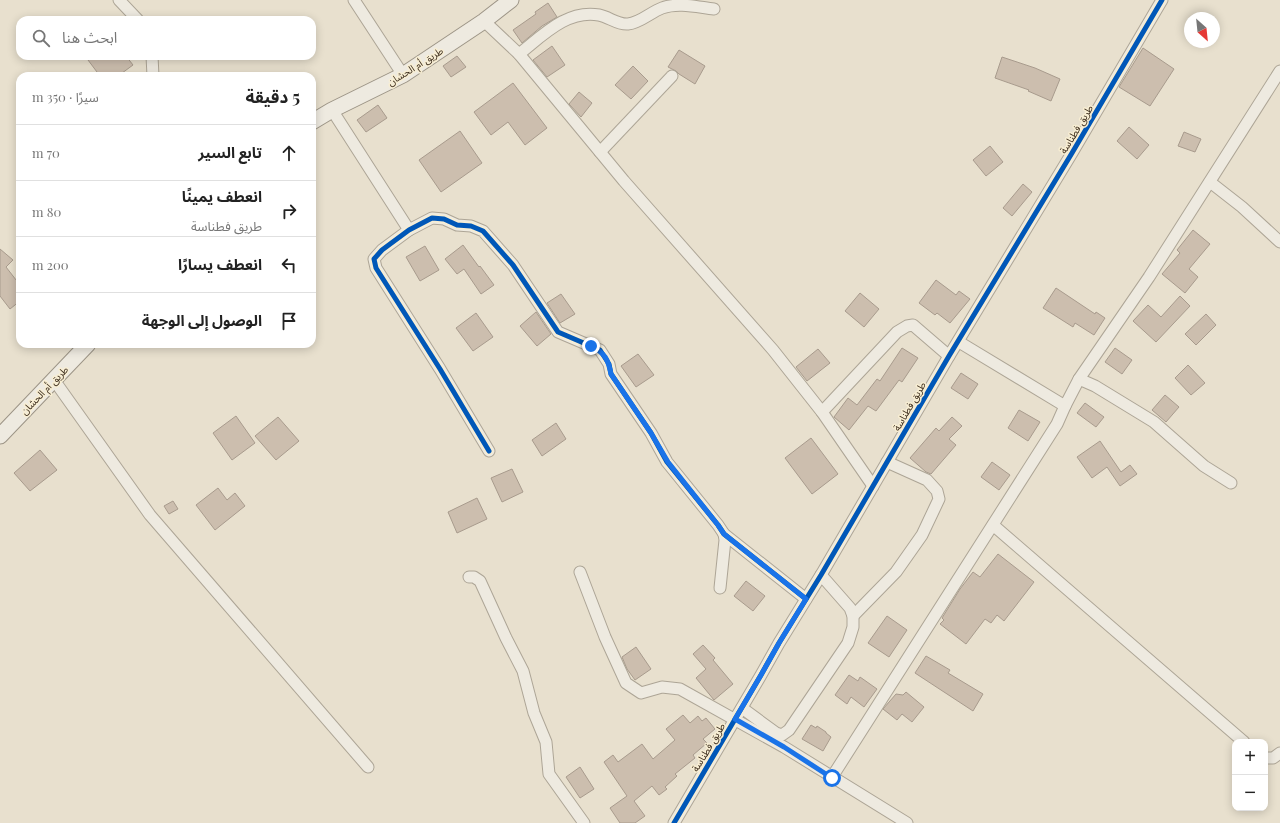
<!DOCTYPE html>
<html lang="ar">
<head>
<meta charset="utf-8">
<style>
	:root { --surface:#fff; --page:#f6f6f6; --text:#222; --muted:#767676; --line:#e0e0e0 }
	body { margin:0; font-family:"Playfair Display","Noto Sans Arabic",serif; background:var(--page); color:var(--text); direction:rtl }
	.controls { position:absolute; right:12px; bottom:12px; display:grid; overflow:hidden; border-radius:8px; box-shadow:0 2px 10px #0003 }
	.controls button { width:36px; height:36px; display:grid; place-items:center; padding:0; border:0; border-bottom:1px solid var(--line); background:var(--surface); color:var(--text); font:20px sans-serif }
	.compass { position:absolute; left:1184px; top:12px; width:36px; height:36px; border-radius:50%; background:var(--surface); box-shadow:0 2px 10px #0003; rotate:153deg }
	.stop { position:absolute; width:12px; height:12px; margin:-9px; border:3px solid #1a73e8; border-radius:50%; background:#fff }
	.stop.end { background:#1a73e8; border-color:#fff; box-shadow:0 1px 4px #0008 }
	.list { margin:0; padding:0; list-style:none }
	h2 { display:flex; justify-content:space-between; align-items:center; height:52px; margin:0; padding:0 16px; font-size:17px }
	h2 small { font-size:13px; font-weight:400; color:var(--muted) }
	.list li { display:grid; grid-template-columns:26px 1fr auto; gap:12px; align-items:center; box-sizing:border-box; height:56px; padding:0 16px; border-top:1px solid var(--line) }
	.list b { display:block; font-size:15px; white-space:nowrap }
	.list p { margin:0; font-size:13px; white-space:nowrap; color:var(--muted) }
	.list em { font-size:13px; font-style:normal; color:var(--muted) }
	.icon { flex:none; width:22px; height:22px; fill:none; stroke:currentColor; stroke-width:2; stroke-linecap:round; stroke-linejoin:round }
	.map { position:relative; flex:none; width:1280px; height:823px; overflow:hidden; direction:ltr }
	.search { position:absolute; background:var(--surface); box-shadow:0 2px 10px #0003; left:16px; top:16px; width:300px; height:44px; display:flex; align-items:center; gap:10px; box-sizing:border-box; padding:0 14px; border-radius:12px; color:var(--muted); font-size:15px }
	.panel { position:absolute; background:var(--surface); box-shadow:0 2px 10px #0003; left:16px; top:72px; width:300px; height:276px; border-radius:12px; direction:rtl }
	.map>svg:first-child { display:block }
	.building { fill:#ccbeae; stroke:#a89b8d }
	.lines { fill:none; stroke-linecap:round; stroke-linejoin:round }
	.street-casing { stroke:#ada596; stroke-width:13 }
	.secondary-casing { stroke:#9c9486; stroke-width:17 }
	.street { stroke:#eeeae0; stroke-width:11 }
	.secondary { stroke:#eeeae0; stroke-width:15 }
	.cycleway-casing { stroke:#f8eed3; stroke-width:8 }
	.cycleway { stroke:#0057b8; stroke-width:5 }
	.route { stroke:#1a73e8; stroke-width:5 }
	.labels { text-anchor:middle; stroke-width:3; stroke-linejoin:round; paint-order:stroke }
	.street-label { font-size:10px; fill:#3c2d1d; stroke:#f8eed3 }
</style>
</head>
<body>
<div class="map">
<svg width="1280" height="823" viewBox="0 0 1280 823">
	<rect width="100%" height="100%" fill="#e8e0ce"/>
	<g class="building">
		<polygon points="548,3 557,17 542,26 522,43 513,30 536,14 535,12"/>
		<polygon points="552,46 565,65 547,77 533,60"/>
		<polygon points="1143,48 1174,69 1150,106 1119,87"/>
		<polygon points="679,50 705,66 695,84 679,74 676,71 668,67"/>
		<polygon points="85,56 126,56 133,65 118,76 100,76"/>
		<polygon points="457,56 466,67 451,77 443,66"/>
		<polygon points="1002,57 1035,68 1060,79 1051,101 1028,91 1029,90 995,78"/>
		<polygon points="633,66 648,81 631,99 615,85"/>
		<polygon points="513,83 547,128 525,145 508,122 491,135 474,112"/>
		<polygon points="579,92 592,103 581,117 569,104"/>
		<polygon points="378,105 387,118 366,132 357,120"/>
		<polygon points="1129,127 1149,145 1137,159 1117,141"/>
		<polygon points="460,131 482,163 441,192 419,160"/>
		<polygon points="1184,132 1201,139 1195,152 1178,146"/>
		<polygon points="990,146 1003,162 986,176 973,160"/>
		<polygon points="1023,184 1032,192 1012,216 1003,208"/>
		<polygon points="1193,230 1210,244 1189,269 1198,277 1185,293 1162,274 1180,253 1177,250"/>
		<polygon points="463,245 479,267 480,266 494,285 481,294 464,269 457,274 445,259"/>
		<polygon points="425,246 439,270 420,281 406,257"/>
		<polygon points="0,249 13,260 6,267 20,285 20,301 10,309 0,296"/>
		<polygon points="936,280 956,295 959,291 970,299 950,323 937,313 935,315 919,303"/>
		<polygon points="1056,288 1095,314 1096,312 1105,318 1094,335 1075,323 1073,327 1043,308"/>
		<polygon points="860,293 879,309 864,327 845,311"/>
		<polygon points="561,294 575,314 560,323 547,303"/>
		<polygon points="1180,296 1190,306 1156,342 1133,321 1148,305 1161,317"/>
		<polygon points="536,312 551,334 537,346 520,326"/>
		<polygon points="476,313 493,337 473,351 456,328"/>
		<polygon points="1206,314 1216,325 1196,345 1185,334"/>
		<polygon points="902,348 918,358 902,382 899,380 876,411 868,406 849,430 834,417 848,398 857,405 877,379 880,381"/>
		<polygon points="1115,348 1132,360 1122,374 1105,362"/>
		<polygon points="818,349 830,363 807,381 796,367"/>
		<polygon points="638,354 654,375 636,387 621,366"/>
		<polygon points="1188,365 1205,383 1191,395 1175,378"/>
		<polygon points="961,373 978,384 968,399 951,388"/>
		<polygon points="1165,395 1179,407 1166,422 1152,410"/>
		<polygon points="1085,403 1104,417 1096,427 1077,413"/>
		<polygon points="1019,410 1040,422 1028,441 1008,428"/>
		<polygon points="236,416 255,443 232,460 213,433"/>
		<polygon points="278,417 299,441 276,460 255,436"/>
		<polygon points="952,417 962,426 949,439 956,445 931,474 926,472 910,458 936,428 939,431"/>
		<polygon points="556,423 566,439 542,456 532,440"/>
		<polygon points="811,438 838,474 812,494 785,458"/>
		<polygon points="1100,441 1121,472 1130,465 1137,474 1120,486 1107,467 1092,478 1077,457"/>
		<polygon points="40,450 57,470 30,491 14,473"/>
		<polygon points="992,462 1010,475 999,490 981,477"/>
		<polygon points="512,469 523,492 502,502 491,478"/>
		<polygon points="218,488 227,500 235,493 245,506 215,530 196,505"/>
		<polygon points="477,498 487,519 457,533 448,512"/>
		<polygon points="173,501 178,509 169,514 164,506"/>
		<polygon points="998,554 1034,582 1004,621 997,615 991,623 985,619 966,644 940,624 944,620 942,618 960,589 973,572 980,577"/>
		<polygon points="746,581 765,596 753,611 734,596"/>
		<polygon points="887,616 907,630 889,657 868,643"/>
		<polygon points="703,645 715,658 713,660 733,684 714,700 696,678 706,669 693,654"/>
		<polygon points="636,647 651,669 635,680 627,669 622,657"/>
		<polygon points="926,656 950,670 948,673 983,694 973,711 915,673"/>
		<polygon points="849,675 858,681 860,677 877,689 864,707 851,697 847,704 835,695"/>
		<polygon points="906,692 924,707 912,722 902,714 897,720 883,709 896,694 903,695"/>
		<polygon points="683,715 690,723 698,716 702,721 706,718 715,729 703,739 707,743 693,755 695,758 675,774 677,776 665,787 667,789 659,795 652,786 634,801 645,816 635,823 620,823 610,808 627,796 604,762 613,755 618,762 642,744 653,759 675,740 666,729"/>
		<polygon points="811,725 816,728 817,726 826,732 826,733 831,737 823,751 802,739"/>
		<polygon points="580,767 594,789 580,798 566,777"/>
	</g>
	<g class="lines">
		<defs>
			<g id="street">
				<polyline points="119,0 138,20"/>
				<polyline points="354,0 403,75"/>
				<polyline points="484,21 519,54 624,181 773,350 822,412 873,486"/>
				<path d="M519,54C542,36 567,9 599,15C609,17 618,25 628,24C640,23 651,12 662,8C678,2 697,7 714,9"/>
				<polyline points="152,56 153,76"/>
				<polyline points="332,110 409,230"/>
				<polyline points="600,152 672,76"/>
				<polyline points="1210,182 1242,207 1280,242"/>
				<polyline points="959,342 1065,406"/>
				<polyline points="1079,379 1095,386 1154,422 1204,466 1231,483"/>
				<polyline points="54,380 150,515 368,767"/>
				<polyline points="822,412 897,332 907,326 913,325 949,356"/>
				<polyline points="489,451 440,369 376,268 374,259 382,250 409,230 432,218 444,219 457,225 471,226 483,231 513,265 558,332 600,350 609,364 611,374 651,433 667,462 718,525 724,534 806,599"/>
				<polyline points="993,525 1244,742"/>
				<polyline points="580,572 605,637 626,683 641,693 662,687 680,689 784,747 907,823"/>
				<polyline points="469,577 474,577 480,581 506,638 523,671 534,713 546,742 549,774 584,823"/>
				<polyline points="720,588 725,540 724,534"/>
				<polyline points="853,616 896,572 922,535 939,499 937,491 927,480 887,462"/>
				<polyline points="742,708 776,733 782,735 789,730 848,643 853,627 853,616 850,608 821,575"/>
				<polyline points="1265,758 1273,758 1280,753"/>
				<polyline points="832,777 1057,424 1065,406 1079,379 1149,277 1280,71"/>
				<polyline points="674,823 761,675 779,643 821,575 949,356 1072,153 1162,0"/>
			</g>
			<g id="secondary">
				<polyline points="312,122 332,110 403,75 484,21 511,0"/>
				<polyline points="0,436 88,344"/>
			</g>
		</defs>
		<use href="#street" class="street-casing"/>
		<use href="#secondary" class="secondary-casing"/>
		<use href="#street" class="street"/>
		<use href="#secondary" class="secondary"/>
		<defs>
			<g id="cycleway">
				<polyline points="489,451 440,369 376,268 374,259 382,250 409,230 432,218 444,219 457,225 471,226 483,231 513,265 558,332 600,350 609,364 611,374 651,433 667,462 718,525 724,534 806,599"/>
				<polyline points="674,823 761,675 779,643 821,575 949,356 1072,153 1162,0"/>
			</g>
		</defs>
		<use href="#cycleway" class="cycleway-casing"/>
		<use href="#cycleway" class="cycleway"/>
	</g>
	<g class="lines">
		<path class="route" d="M591,346C605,353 608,359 611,374L651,433L668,462L718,525L724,534L806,599L779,643L761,675L735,719L784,747L832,778"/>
	</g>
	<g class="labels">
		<g class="street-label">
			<text transform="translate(415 66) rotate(-32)" y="4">طريق أم الحشان</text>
			<text transform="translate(1076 129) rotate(-59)" y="4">طريق فطناسة</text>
			<text transform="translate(44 390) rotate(-46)" y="4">طريق أم الحشان</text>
			<text transform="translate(909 406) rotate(-60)" y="4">طريق فطناسة</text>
			<text transform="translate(708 747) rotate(-59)" y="4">طريق فطناسة</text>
		</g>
	</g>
</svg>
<div class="controls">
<button>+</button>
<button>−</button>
</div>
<svg class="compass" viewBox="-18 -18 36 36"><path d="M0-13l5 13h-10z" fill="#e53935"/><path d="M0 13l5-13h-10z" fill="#767676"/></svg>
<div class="stop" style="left:832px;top:778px"></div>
<div class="stop end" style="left:591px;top:346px"></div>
<div class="search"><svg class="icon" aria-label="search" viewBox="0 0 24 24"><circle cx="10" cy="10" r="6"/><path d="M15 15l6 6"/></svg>ابحث هنا</div>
<section class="panel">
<h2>5 دقيقة<small>سيرًا · 350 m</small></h2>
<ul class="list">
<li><svg class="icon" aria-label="ahead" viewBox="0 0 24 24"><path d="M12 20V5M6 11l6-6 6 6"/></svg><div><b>تابع السير</b></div><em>70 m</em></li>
<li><svg class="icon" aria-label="right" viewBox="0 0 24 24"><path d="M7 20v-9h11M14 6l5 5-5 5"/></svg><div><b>انعطف يمينًا</b><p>طريق فطناسة</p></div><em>80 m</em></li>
<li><svg class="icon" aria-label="left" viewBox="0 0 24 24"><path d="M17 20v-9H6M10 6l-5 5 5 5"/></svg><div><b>انعطف يسارًا</b></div><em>200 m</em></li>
<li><svg class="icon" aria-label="arrive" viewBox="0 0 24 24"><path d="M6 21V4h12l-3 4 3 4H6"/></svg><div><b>الوصول إلى الوجهة</b></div></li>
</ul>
</section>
</div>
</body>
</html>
